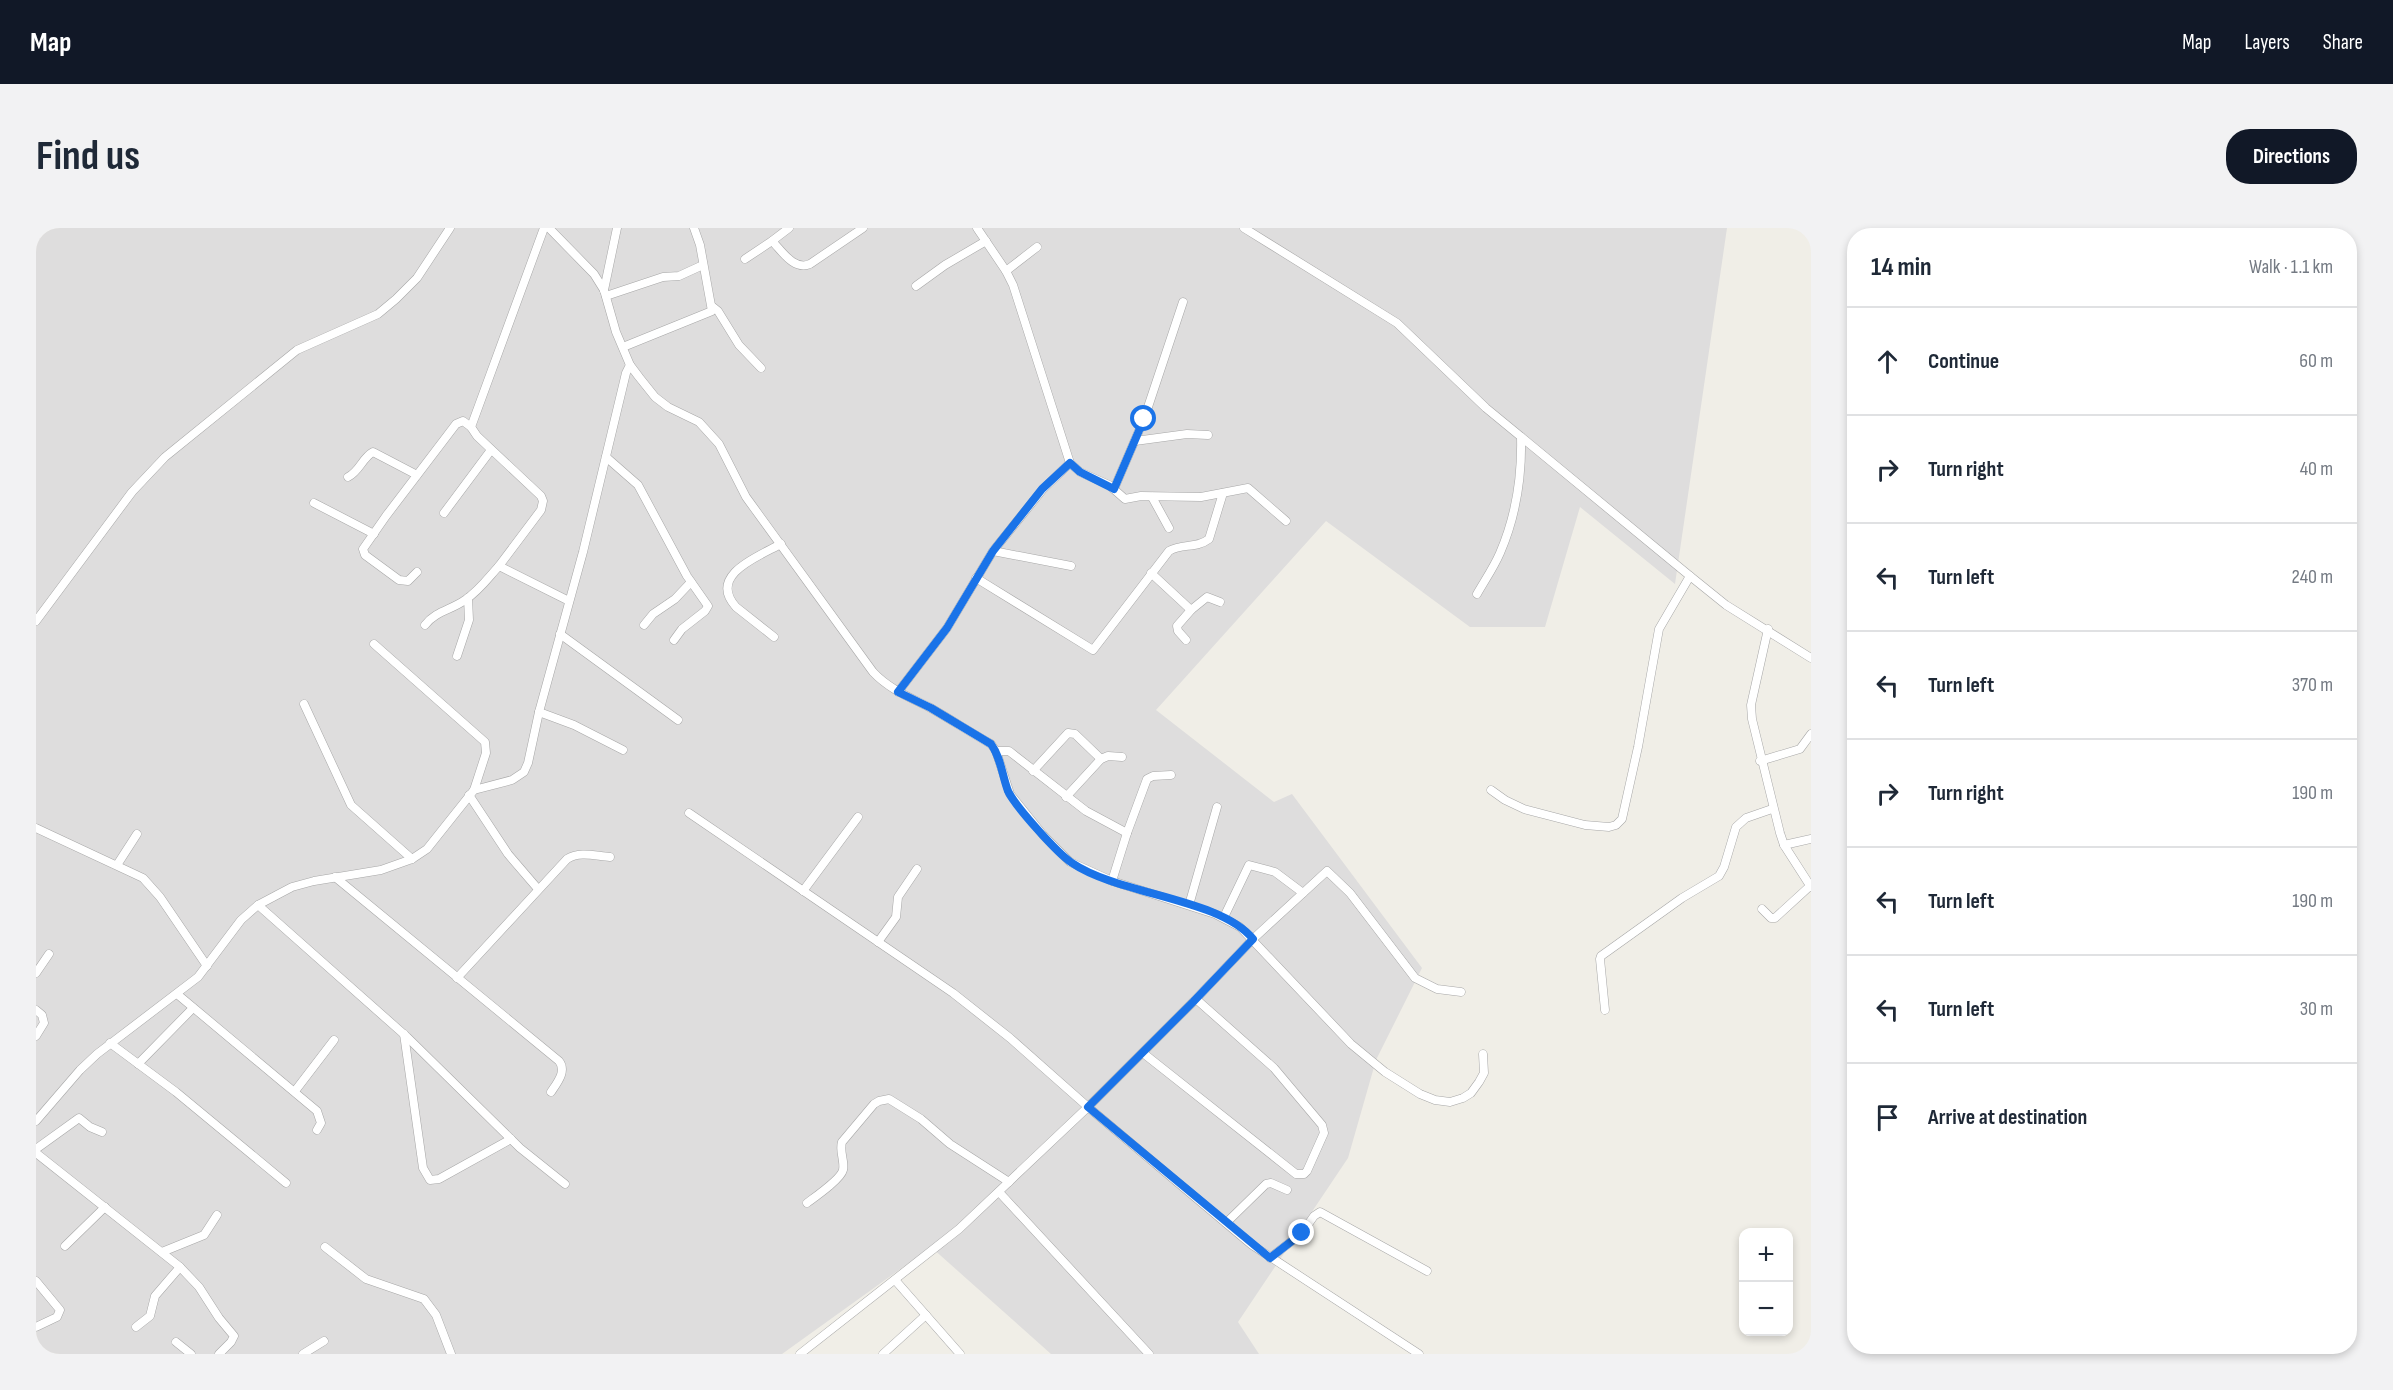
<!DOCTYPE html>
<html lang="en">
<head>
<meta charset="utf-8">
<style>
	:root { --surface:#fff; --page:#f2f2f3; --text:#1f2937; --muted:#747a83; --line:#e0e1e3; --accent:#111827 }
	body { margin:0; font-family:"Sofia Sans Condensed",sans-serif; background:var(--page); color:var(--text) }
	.controls { position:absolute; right:18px; bottom:18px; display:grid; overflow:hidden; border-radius:12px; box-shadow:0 3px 9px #0003 }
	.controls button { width:54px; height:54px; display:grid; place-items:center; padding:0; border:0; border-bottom:2px solid var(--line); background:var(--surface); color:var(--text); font:30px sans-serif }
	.stop { position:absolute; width:18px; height:18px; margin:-14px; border:4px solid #1a73e8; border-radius:50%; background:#fff }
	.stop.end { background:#1a73e8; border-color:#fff; box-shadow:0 2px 6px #0008 }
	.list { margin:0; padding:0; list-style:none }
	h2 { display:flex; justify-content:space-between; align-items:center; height:78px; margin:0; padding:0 24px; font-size:26px }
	h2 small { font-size:20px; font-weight:400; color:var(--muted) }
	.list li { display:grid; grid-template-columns:39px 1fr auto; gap:18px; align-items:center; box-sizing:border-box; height:108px; padding:0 24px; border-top:2px solid var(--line) }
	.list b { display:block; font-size:22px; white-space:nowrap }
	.list em { font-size:20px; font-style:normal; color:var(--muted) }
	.icon { flex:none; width:33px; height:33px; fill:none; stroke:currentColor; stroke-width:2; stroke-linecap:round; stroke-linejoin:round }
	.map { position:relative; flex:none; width:1775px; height:1126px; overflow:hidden; border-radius:24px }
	header { display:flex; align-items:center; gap:36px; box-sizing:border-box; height:84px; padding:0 30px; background:var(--accent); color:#fff }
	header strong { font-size:28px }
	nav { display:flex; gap:33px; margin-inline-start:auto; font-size:21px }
	.intro { display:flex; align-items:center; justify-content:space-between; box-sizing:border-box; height:144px; padding:0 36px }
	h1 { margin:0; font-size:42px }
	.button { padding:15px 27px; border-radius:24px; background:var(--accent); color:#fff; font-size:21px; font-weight:700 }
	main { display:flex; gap:36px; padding:0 36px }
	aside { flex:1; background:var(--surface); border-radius:24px; box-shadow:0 3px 9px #0003 }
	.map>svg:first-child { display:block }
	.residential { fill:#dedddd }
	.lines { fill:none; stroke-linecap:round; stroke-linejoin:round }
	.minor-casing { stroke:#a7a7a7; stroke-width:9 }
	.minor { stroke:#fff; stroke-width:8 }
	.route { stroke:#1a73e8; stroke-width:8 }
</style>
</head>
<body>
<header>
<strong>Map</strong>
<nav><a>Map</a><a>Layers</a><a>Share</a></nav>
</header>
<div class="intro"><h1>Find us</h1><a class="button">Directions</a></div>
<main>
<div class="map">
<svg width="1775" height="1126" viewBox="0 0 1775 1126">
	<rect width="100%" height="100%" fill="#f0eee7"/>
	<polygon class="residential" points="0,0 1691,0 1639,356 1544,279 1509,399 1434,399 1290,293 1120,482 1238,574 1256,566 1386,740 1340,832 1312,930 1202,1094 1223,1126 1015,1126 895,1019 746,1126 0,1126"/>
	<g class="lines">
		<defs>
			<g id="minor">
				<polyline points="508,0 435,199 441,208 505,268 507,273 505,282 463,338 533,373"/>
				<path d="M513,0L558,46L568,62L580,104L594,137L603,149L619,169L632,179L663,194L683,216L710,269L837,444C853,461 873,469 893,479C914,491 934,504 955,516L960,523L974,566L1007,607L1034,634L1076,653L1179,686L1204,699L1315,816L1349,844L1384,866L1399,872L1414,874L1427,870L1435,865L1443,854L1448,845L1447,826"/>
				<path d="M753,0L736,13C746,23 758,43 774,36L827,0"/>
				<polyline points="1208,0 1361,95 1450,180 1654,348 1690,377 1775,430"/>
				<polyline points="0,8 2,0"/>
				<polyline points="709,31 736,13"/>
				<polyline points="970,43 1001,19"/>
				<polyline points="880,58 909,37 950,13"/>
				<polyline points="568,62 581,0"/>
				<polyline points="570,68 627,49 643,48 667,37"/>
				<polyline points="677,79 682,83 703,117 725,140"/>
				<polyline points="587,119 676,83 664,17 658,0"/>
				<polyline points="1099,213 1151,206 1172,207"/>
				<polyline points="570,229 602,257 651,348 672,378 669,383 646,401 638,412"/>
				<polyline points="1034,235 1044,244 1073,257 1089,271 1105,268 1165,269 1212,260 1250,293"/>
				<path d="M312,249C324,243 326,230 337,224L381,247"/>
				<polyline points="1078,261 1108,191 1147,74"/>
				<polyline points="1116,269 1133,300"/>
				<polyline points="278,275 338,306"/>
				<polyline points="408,285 455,222"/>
				<polyline points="957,323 1035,338"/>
				<polyline points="381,344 372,353 363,352 329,327 327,321 350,288 420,196 427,193 435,199"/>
				<polyline points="1115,345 1155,382 1171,369 1184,374"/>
				<path d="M940,350L1057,422L1133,323C1146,315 1160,321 1173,311L1187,265"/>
				<path d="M1441,366C1449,352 1458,339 1464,325C1480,288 1486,248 1485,209"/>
				<polyline points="0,393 96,264 129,229 261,122 342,86 360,71 381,50 414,0"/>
				<path d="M389,397C400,383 415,382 429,372C443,363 452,350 463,338"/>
				<polyline points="608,397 617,386 639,371 655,354"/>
				<polyline points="1732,401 1715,477 1716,491 1744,605 1748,617 1775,659"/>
				<polyline points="524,406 642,492"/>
				<path d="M738,409L700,379C671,347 723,328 745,316"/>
				<polyline points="1150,412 1142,403 1141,398 1155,382"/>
				<polyline points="338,416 449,514 450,525 438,562"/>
				<polyline points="421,428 433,392 432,370"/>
				<polyline points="862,464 911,400 957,323 1007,261 1034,235 977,57 970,43 941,0"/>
				<polyline points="268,476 315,577 376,631"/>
				<polyline points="503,484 538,497 587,522"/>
				<polyline points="960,523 973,523 1050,583 1091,605 1076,653"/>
				<polyline points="1724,533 1764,521 1775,506"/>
				<polyline points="997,543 1032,505 1039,506 1065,531"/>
				<polyline points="1455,562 1469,572 1488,581 1549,597 1573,599 1580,597 1586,591 1602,519 1623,401 1654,348"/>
				<polyline points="433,567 472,626 502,661"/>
				<polyline points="1030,569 1065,531 1072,528 1086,529"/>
				<polyline points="653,585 917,765 974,810 1052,879 1216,1017 1383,1126"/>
				<polyline points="0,600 107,650 124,669 171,738"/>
				<polyline points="1091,605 1111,551 1117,548 1135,547"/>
				<polyline points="1748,617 1775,611"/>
				<polyline points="81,637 101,606"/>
				<path d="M299,649L523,833C531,843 521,855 515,864"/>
				<polyline points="767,663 822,589"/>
				<polyline points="222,677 371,809 484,920 529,956"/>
				<polyline points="1153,677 1181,579"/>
				<polyline points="1726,681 1735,690 1739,690 1774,658"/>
				<polyline points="1188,689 1213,637 1239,644 1267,665"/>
				<polyline points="842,714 860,689 862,669 881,641"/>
				<polyline points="0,745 13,726"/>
				<path d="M421,750L531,631C544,623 559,628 574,629"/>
				<polyline points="141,766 281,883 285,895 281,902"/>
				<polyline points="0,782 6,787 8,795 0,808"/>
				<polyline points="1569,782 1564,731 1565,728 1646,670 1683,648 1688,639 1700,599 1710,590 1736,581"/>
				<polyline points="368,806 387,940 394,952 403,951 475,911"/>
				<polyline points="74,815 140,864 250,955"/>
				<polyline points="1107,825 1260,946 1268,946 1271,943 1288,905 1286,897 1238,840 1160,771"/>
				<polyline points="102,836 157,780"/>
				<polyline points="259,863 298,812"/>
				<polyline points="0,893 44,842 61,826 162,749 205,692 222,677 256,659 278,653 345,642 376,631 391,621 438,562 476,552 488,544 492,535 503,484 547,324 590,145 594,137"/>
				<polyline points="0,921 43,890 54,899 66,904"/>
				<polyline points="0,925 144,1039 163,1059 183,1090 198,1108 195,1114 183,1126"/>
				<polyline points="963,964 1113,1126"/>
				<path d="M771,975C779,969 805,951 807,942C809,933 803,923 806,914L838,876L843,873L853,871L885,891L914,916L973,954"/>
				<polyline points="1190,995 1230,956 1235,955 1251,962"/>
				<polyline points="29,1018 69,979"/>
				<polyline points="289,1019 330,1051 388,1071 400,1087 415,1126"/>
				<polyline points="126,1024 168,1007 181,987"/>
				<polyline points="1234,1030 1266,1005 1278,988 1284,984 1391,1043"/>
				<polyline points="859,1052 924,1126"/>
				<polyline points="0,1053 24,1082 21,1089 0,1099"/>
				<polyline points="100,1099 114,1088 119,1068 144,1039"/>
				<polyline points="140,1114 155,1126"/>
				<polyline points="267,1126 288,1113"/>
				<polyline points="764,1126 923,1001 1052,879 1157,774 1217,711 1291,643 1314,665 1379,750 1401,761 1425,764"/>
				<polyline points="847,1126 890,1087"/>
			</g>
		</defs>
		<use href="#minor" class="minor-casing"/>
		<use href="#minor" class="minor"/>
	</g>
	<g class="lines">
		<path class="route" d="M1108,191L1078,261L1044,244L1034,235L1006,261L957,323L911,400L862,464L895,480L955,516C965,530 966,547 972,563C979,578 1021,625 1036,635C1083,667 1184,670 1217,711L1157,774L1052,879L1234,1030L1266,1005"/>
	</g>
</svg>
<div class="controls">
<button>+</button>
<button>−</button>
</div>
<div class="stop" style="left:1108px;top:191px"></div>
<div class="stop end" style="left:1266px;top:1005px"></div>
</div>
<aside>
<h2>14 min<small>Walk · 1.1 km</small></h2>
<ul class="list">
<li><svg class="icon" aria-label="ahead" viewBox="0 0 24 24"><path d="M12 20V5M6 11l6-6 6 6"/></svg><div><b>Continue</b></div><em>60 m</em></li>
<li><svg class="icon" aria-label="right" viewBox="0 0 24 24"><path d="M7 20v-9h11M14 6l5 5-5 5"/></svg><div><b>Turn right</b></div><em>40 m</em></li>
<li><svg class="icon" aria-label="left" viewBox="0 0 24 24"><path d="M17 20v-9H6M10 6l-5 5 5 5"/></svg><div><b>Turn left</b></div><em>240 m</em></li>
<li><svg class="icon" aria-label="left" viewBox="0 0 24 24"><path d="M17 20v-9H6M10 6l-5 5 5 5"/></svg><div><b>Turn left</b></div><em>370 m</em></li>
<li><svg class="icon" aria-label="right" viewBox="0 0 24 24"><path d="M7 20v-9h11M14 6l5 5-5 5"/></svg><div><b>Turn right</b></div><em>190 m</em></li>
<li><svg class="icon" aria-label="left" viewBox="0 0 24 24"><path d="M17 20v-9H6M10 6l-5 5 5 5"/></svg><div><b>Turn left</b></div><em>190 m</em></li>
<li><svg class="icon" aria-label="left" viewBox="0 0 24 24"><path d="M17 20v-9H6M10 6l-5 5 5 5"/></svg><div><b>Turn left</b></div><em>30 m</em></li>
<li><svg class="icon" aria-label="arrive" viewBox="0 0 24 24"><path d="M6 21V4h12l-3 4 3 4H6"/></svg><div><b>Arrive at destination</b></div></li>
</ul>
</aside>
</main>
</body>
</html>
